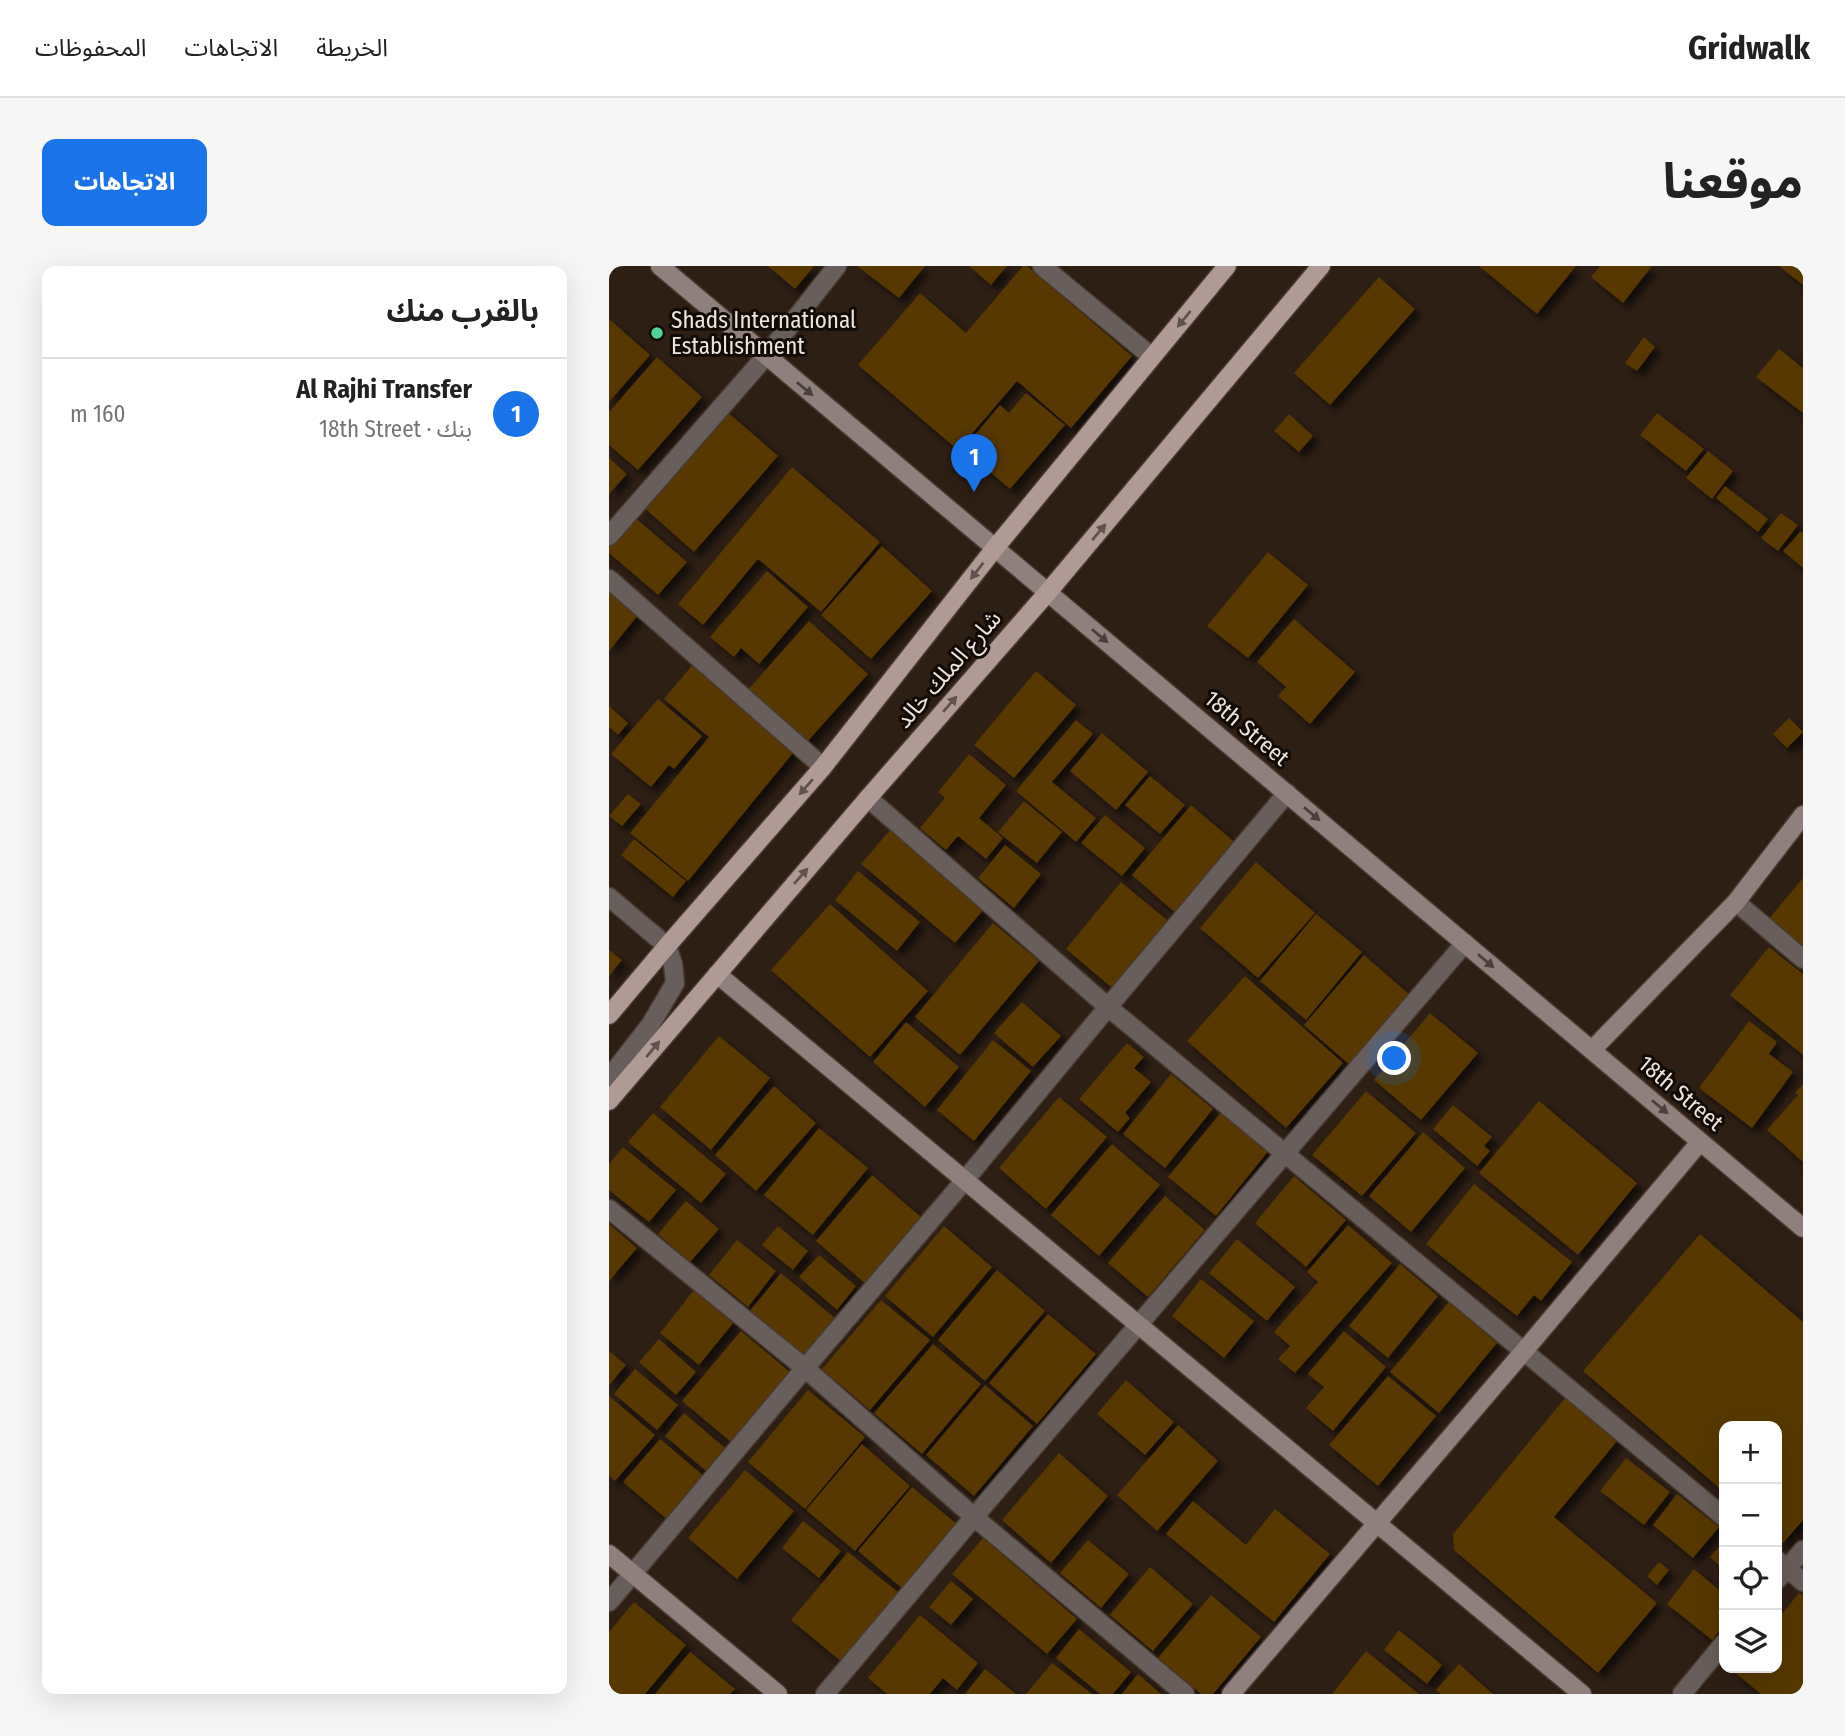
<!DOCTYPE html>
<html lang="ar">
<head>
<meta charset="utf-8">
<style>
	:root { --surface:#fff; --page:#f6f6f6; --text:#222; --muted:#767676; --line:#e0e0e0; --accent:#1a73e8 }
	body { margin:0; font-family:"Fira Sans Condensed","Noto Sans Arabic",sans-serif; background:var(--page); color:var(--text); direction:rtl }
	.controls { position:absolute; right:21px; bottom:21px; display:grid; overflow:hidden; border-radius:14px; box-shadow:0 7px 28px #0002 }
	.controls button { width:63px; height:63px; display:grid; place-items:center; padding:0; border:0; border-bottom:2px solid var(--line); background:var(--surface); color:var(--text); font:35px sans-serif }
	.you { position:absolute; left:786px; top:793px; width:24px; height:24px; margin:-18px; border:5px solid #fff; border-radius:50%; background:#1a73e8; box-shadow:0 0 0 10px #1a73e833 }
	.badge { display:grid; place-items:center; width:46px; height:46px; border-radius:50%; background:var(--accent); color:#fff; font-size:23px; font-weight:700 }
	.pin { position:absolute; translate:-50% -58px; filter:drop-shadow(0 2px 4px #0008) }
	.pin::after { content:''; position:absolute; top:37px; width:24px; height:21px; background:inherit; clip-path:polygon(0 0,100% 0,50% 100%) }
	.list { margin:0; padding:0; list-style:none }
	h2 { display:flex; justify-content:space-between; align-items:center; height:91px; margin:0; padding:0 28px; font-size:30px }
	h2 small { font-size:23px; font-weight:400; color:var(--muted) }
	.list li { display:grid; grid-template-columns:46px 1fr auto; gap:21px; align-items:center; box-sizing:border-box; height:112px; padding:0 28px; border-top:2px solid var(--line) }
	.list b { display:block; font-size:26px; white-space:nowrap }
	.list p { margin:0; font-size:23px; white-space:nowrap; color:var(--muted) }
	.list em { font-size:23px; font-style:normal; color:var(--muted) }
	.icon { flex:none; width:38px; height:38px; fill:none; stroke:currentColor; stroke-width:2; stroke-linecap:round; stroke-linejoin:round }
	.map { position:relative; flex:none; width:1194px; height:1428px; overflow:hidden; direction:ltr; border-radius:14px }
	header { display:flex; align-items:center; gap:42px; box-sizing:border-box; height:98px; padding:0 35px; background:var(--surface); border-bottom:2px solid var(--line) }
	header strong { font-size:33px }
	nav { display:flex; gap:38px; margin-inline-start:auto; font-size:24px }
	.intro { display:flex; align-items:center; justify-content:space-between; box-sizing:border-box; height:168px; padding:0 42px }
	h1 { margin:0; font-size:49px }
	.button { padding:18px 32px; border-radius:14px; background:var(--accent); color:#fff; font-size:24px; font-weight:700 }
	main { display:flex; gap:42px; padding:0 42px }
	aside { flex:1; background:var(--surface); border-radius:14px; box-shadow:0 7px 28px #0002 }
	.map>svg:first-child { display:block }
	.building { fill:#563700; filter:url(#shadow) }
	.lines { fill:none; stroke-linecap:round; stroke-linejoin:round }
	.street-casing { stroke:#493b31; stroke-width:21 }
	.secondary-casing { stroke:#493b31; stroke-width:21 }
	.primary-casing { stroke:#493b31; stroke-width:21 }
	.street { stroke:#685e5c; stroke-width:18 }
	.secondary { stroke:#90807d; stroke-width:18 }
	.primary { stroke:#af9a96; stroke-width:18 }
	.oneway { fill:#60524e }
	.oneway2 { fill:#4a403c }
	.poi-dot { fill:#51d398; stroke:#110b07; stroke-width:2.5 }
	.labels { text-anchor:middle; stroke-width:6; stroke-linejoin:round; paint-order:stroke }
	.poi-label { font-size:23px; fill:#efe4dd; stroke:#110b07; text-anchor:start }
	.street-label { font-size:23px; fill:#efe4dd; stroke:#110b07 }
</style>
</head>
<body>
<header>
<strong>Gridwalk</strong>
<nav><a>الخريطة</a><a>الاتجاهات</a><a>المحفوظات</a></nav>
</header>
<div class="intro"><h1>موقعنا</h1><a class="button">الاتجاهات</a></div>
<main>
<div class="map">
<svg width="1194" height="1428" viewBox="0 0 1194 1428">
	<defs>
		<filter id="shadow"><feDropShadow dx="6" dy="6" stdDeviation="3.5" flood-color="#0009"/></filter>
	</defs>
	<rect width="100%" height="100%" fill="#2e1f15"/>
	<g class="building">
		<polygon points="159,0 205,0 186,23"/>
		<polygon points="248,0 316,0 290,32"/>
		<polygon points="360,0 398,0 382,19"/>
		<polygon points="414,0 418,0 523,90 462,162 408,115 349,184 249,99 311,27 357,67"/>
		<polygon points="870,0 967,0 928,48"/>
		<polygon points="991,0 1043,0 1014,37 982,11"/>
		<polygon points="1170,0 1194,0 1194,19"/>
		<polygon points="770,11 806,43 721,139 685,107"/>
		<polygon points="0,53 41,89 0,136"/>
		<polygon points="1035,71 1046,81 1028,105 1016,97"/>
		<polygon points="1170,83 1194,102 1194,147 1147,111"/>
		<polygon points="48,91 93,131 29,204 0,179 0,144 1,145"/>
		<polygon points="417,127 456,159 401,223 354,183 391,139 400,147"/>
		<polygon points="115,143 169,190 85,286 32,239"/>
		<polygon points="1048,147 1095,183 1077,205 1031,169"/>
		<polygon points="680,148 704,170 690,186 665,165"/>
		<polygon points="1099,185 1124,205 1103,233 1077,212"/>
		<polygon points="0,192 18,208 0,228"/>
		<polygon points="183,201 271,276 212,346 149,293 94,359 69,338"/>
		<polygon points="1116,220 1159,253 1149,266 1107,232"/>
		<polygon points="1172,247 1189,259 1169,285 1152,272"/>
		<polygon points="24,250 78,296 49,329 0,287 0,278"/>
		<polygon points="1192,265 1194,267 1194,302 1174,285"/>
		<polygon points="273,280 323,325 262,393 212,349"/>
		<polygon points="659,286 699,319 639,392 598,360"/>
		<polygon points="158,305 199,341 150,398 132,382 125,391 101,371"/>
		<polygon points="0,326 29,349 0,385"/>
		<polygon points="685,353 746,406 701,458 669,430 677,421 648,396"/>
		<polygon points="200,355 259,408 197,477 138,425"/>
		<polygon points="85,397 188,482 79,615 21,567 100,471 55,433"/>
		<polygon points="427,405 467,439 405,512 365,479"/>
		<polygon points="49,433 93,470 65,503 60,499 42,521 2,488"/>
		<polygon points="0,440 19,457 9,469 0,461"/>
		<polygon points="1180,452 1194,466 1178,482 1164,468"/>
		<polygon points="467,454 484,468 443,516 487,552 467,576 407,525"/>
		<polygon points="493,467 539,506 507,544 461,505"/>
		<polygon points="360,488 397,519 370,552 394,572 377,593 349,570 337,584 311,562 336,532 329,526"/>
		<polygon points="541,510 576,539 551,568 516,539"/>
		<polygon points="19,528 32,538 13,560 0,550"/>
		<polygon points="415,535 453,566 428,597 389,566"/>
		<polygon points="582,539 630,580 570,650 523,609"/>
		<polygon points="496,549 536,582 513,610 472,577"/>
		<polygon points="281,564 375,643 346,677 252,598"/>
		<polygon points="25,573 77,615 64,631 12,589"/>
		<polygon points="396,579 432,608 405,642 369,612"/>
		<polygon points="647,596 706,647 649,712 591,662"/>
		<polygon points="249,605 311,656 288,685 226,634"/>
		<polygon points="1194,612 1194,685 1158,655"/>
		<polygon points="512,616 564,659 508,726 457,683"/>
		<polygon points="221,638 319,725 261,791 162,704"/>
		<polygon points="707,648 753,686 697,754 651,715"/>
		<polygon points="384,657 430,695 351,789 306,751"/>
		<polygon points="1160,681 1194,708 1194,789 1121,729"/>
		<polygon points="0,684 13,694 0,710"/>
		<polygon points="755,689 802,730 742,800 695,759"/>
		<polygon points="636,710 734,797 677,862 578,775"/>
		<polygon points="413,736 452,770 424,801 385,767"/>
		<polygon points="821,747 869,787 812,854 765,814"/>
		<polygon points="1140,755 1168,776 1160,788 1184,806 1143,862 1090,822"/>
		<polygon points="297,756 350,801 316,841 264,796"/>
		<polygon points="110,770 161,812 102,884 51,841"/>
		<polygon points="384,774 422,805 365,875 328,844"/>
		<polygon points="518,777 535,791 525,802 542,816 516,847 521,852 509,866 470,833"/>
		<polygon points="562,808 604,843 556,902 514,868"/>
		<polygon points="1194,818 1194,896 1158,864 1189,829 1186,827"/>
		<polygon points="165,820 207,857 147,925 106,889"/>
		<polygon points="757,825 807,867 753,930 703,889"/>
		<polygon points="450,831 498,871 437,943 390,902"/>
		<polygon points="930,835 1028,917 969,989 870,907"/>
		<polygon points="844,839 883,871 875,880 881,885 868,900 824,863"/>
		<polygon points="614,844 661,883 607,950 559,911"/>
		<polygon points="44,847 117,908 92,937 19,876"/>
		<polygon points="210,862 259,902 204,969 155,929"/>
		<polygon points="814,866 856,902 802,966 760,930"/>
		<polygon points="503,878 551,919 490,990 442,949"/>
		<polygon points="14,881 67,924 40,956 0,924 0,898"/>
		<polygon points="263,909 313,952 257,1018 207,975"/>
		<polygon points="685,910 737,954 697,1001 646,957"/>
		<polygon points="865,918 963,996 932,1035 925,1029 908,1050 817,978"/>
		<polygon points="556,930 596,964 539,1031 499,997"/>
		<polygon points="77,935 110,963 81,996 49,968"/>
		<polygon points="0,958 28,982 0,1015"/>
		<polygon points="739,959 783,997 686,1107 669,1093 681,1080 665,1066 709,1016 698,1006"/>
		<polygon points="169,960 199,985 184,1004 153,979"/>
		<polygon points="335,960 383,1001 324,1071 276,1030"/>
		<polygon points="1091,968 1194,1056 1194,1254 1174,1277 1168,1271 1168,1160 1115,1160 1115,1226 974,1105"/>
		<polygon points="628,973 686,1021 658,1055 600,1007"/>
		<polygon points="128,974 167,1005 139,1041 100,1009"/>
		<polygon points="210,989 247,1020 228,1044 190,1011"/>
		<polygon points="791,998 829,1030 779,1092 740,1060"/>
		<polygon points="388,1004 436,1045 376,1115 329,1074"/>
		<polygon points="172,1007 227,1053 194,1092 140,1046"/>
		<polygon points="592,1013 645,1055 615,1092 563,1050"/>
		<polygon points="85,1024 125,1056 90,1099 51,1067"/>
		<polygon points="272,1034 321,1074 261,1144 213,1103"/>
		<polygon points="840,1036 888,1077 830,1147 781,1106"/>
		<polygon points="439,1048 487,1088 428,1158 380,1117"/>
		<polygon points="132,1065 181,1106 123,1177 73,1135"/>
		<polygon points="735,1065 777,1101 724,1165 697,1142 715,1121 699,1108"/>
		<polygon points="50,1073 87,1106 67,1129 30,1096"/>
		<polygon points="324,1078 372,1118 313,1188 265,1147"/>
		<polygon points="0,1085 17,1099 0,1119"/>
		<polygon points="26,1103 69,1139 48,1164 5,1128"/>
		<polygon points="779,1110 827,1150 769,1220 720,1179"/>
		<polygon points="517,1114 565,1156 536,1189 488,1148"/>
		<polygon points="376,1119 424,1160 365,1230 317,1189"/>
		<polygon points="199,1124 256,1171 196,1243 139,1196"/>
		<polygon points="0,1130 46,1169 6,1215 0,1210"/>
		<polygon points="957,1131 1009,1174 945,1251 1048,1337 989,1407 845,1284 844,1268"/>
		<polygon points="75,1147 116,1182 97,1205 56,1170"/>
		<polygon points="569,1159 609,1195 548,1265 508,1229"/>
		<polygon points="51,1173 96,1211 60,1255 14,1216"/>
		<polygon points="253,1178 301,1220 246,1285 197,1244"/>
		<polygon points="450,1187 499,1230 442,1297 393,1254"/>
		<polygon points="1017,1192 1061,1226 1035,1259 991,1225"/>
		<polygon points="136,1204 185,1245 128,1313 79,1272"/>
		<polygon points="303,1221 349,1259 295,1324 249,1285"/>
		<polygon points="1068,1228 1110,1261 1084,1292 1044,1259"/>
		<polygon points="584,1235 637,1279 666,1243 721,1288 665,1356 557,1268"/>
		<polygon points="194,1255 232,1285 210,1312 173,1282"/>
		<polygon points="374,1272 468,1353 438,1388 343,1308"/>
		<polygon points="479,1274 520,1308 492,1342 451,1307"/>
		<polygon points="1115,1275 1115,1304 1101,1291"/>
		<polygon points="239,1286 290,1327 233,1396 182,1354"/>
		<polygon points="1050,1296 1060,1304 1048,1319 1038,1310"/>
		<polygon points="541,1301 584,1338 544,1385 501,1349"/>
		<polygon points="1085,1303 1115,1328 1115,1359 1103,1374 1058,1338"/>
		<polygon points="342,1315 364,1333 342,1359 320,1341"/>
		<polygon points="1190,1327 1194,1330 1194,1428 1152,1428 1124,1405 1127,1402 1168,1402 1168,1354"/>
		<polygon points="602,1329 652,1371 604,1428 592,1428 549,1392"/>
		<polygon points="25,1336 77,1379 36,1428 0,1428 0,1366"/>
		<polygon points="311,1349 369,1397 348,1424 334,1412 321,1428 278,1428 259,1412"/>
		<polygon points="470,1363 522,1406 504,1428 491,1428 447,1392"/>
		<polygon points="790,1364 833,1399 818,1418 775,1384"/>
		<polygon points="757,1385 810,1428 723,1428"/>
		<polygon points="81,1386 126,1423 121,1428 46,1428"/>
		<polygon points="443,1397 483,1428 417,1428"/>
		<polygon points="850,1398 884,1428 832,1428 827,1424"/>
		<polygon points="376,1403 407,1428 356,1428"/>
		<polygon points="529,1408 552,1428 513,1428"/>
	</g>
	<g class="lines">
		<defs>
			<g id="street">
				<polyline points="433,0 543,91"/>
				<polyline points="0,270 157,90 228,0"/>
				<polyline points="0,313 214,501"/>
				<polyline points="259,532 499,741 1115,1251"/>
				<polyline points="0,631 58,680 64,698 66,717 42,758 0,812"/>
				<polyline points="1127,636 1194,693"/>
				<polyline points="0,943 196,1102 365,1251 576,1428"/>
				<polyline points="1168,1294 1194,1316"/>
				<polyline points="1168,1314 1194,1284"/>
				<polyline points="0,1336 196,1102 356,914 499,741 678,527"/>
				<polyline points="216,1428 365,1251 856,677"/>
				<polyline points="1073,1428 1115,1377"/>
			</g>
			<g id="secondary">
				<polyline points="51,0 1194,962"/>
				<polyline points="108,708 973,1428"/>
				<polyline points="983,784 1127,636 1194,549"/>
				<polyline points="0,1288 169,1428"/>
				<polyline points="622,1428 915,1085 1091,876"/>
			</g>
			<g id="primary">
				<polyline points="0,749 58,680 214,501 386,282 618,0"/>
				<polyline points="0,835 259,532 439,326 712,0"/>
			</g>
		</defs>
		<use href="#street" class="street-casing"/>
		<use href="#secondary" class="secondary-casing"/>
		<use href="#primary" class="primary-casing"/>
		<use href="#street" class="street"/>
		<use href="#secondary" class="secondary"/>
		<use href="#primary" class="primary"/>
	</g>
	<defs><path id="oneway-solid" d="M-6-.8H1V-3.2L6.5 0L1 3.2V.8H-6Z" transform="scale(1.75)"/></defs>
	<g class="oneway">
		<use href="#oneway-solid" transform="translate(575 53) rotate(129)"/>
		<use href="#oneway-solid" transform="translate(490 266) rotate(-50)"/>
		<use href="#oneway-solid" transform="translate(368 305) rotate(128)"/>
		<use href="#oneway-solid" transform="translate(341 438) rotate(-49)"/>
		<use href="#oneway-solid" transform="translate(197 521) rotate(131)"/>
		<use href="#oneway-solid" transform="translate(192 610) rotate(-49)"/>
		<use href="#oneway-solid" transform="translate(44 783) rotate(-50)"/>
	</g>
	<g class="oneway2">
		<use href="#oneway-solid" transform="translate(196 123) rotate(40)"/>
		<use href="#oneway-solid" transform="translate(491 370) rotate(40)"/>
		<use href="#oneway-solid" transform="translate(703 548) rotate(40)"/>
		<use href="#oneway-solid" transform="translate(877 695) rotate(40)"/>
		<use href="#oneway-solid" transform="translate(1051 841) rotate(40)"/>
	</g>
	<circle class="poi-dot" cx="48" cy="67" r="7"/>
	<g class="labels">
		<g class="poi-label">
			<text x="62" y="62">Shads International<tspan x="62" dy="26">Establishment</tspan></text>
		</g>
		<g class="street-label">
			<text transform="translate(339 403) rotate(-49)" y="8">شارع الملك خالد</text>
			<text transform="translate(638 462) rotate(40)" y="8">18th Street</text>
			<text transform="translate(1072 827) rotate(40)" y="8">18th Street</text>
		</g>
	</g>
</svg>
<div class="controls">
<button>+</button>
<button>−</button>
<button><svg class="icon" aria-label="locate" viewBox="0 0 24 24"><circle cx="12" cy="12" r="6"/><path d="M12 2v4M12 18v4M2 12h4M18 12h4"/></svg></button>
<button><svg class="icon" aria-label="layers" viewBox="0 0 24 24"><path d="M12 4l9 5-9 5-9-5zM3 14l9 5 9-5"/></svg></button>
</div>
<div class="you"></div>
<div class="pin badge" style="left:365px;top:226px">1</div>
</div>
<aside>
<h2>بالقرب منك<small></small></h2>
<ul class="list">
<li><span class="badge">1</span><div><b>Al Rajhi Transfer</b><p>بنك · 18th Street</p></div><em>160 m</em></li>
</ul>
</aside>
</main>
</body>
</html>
